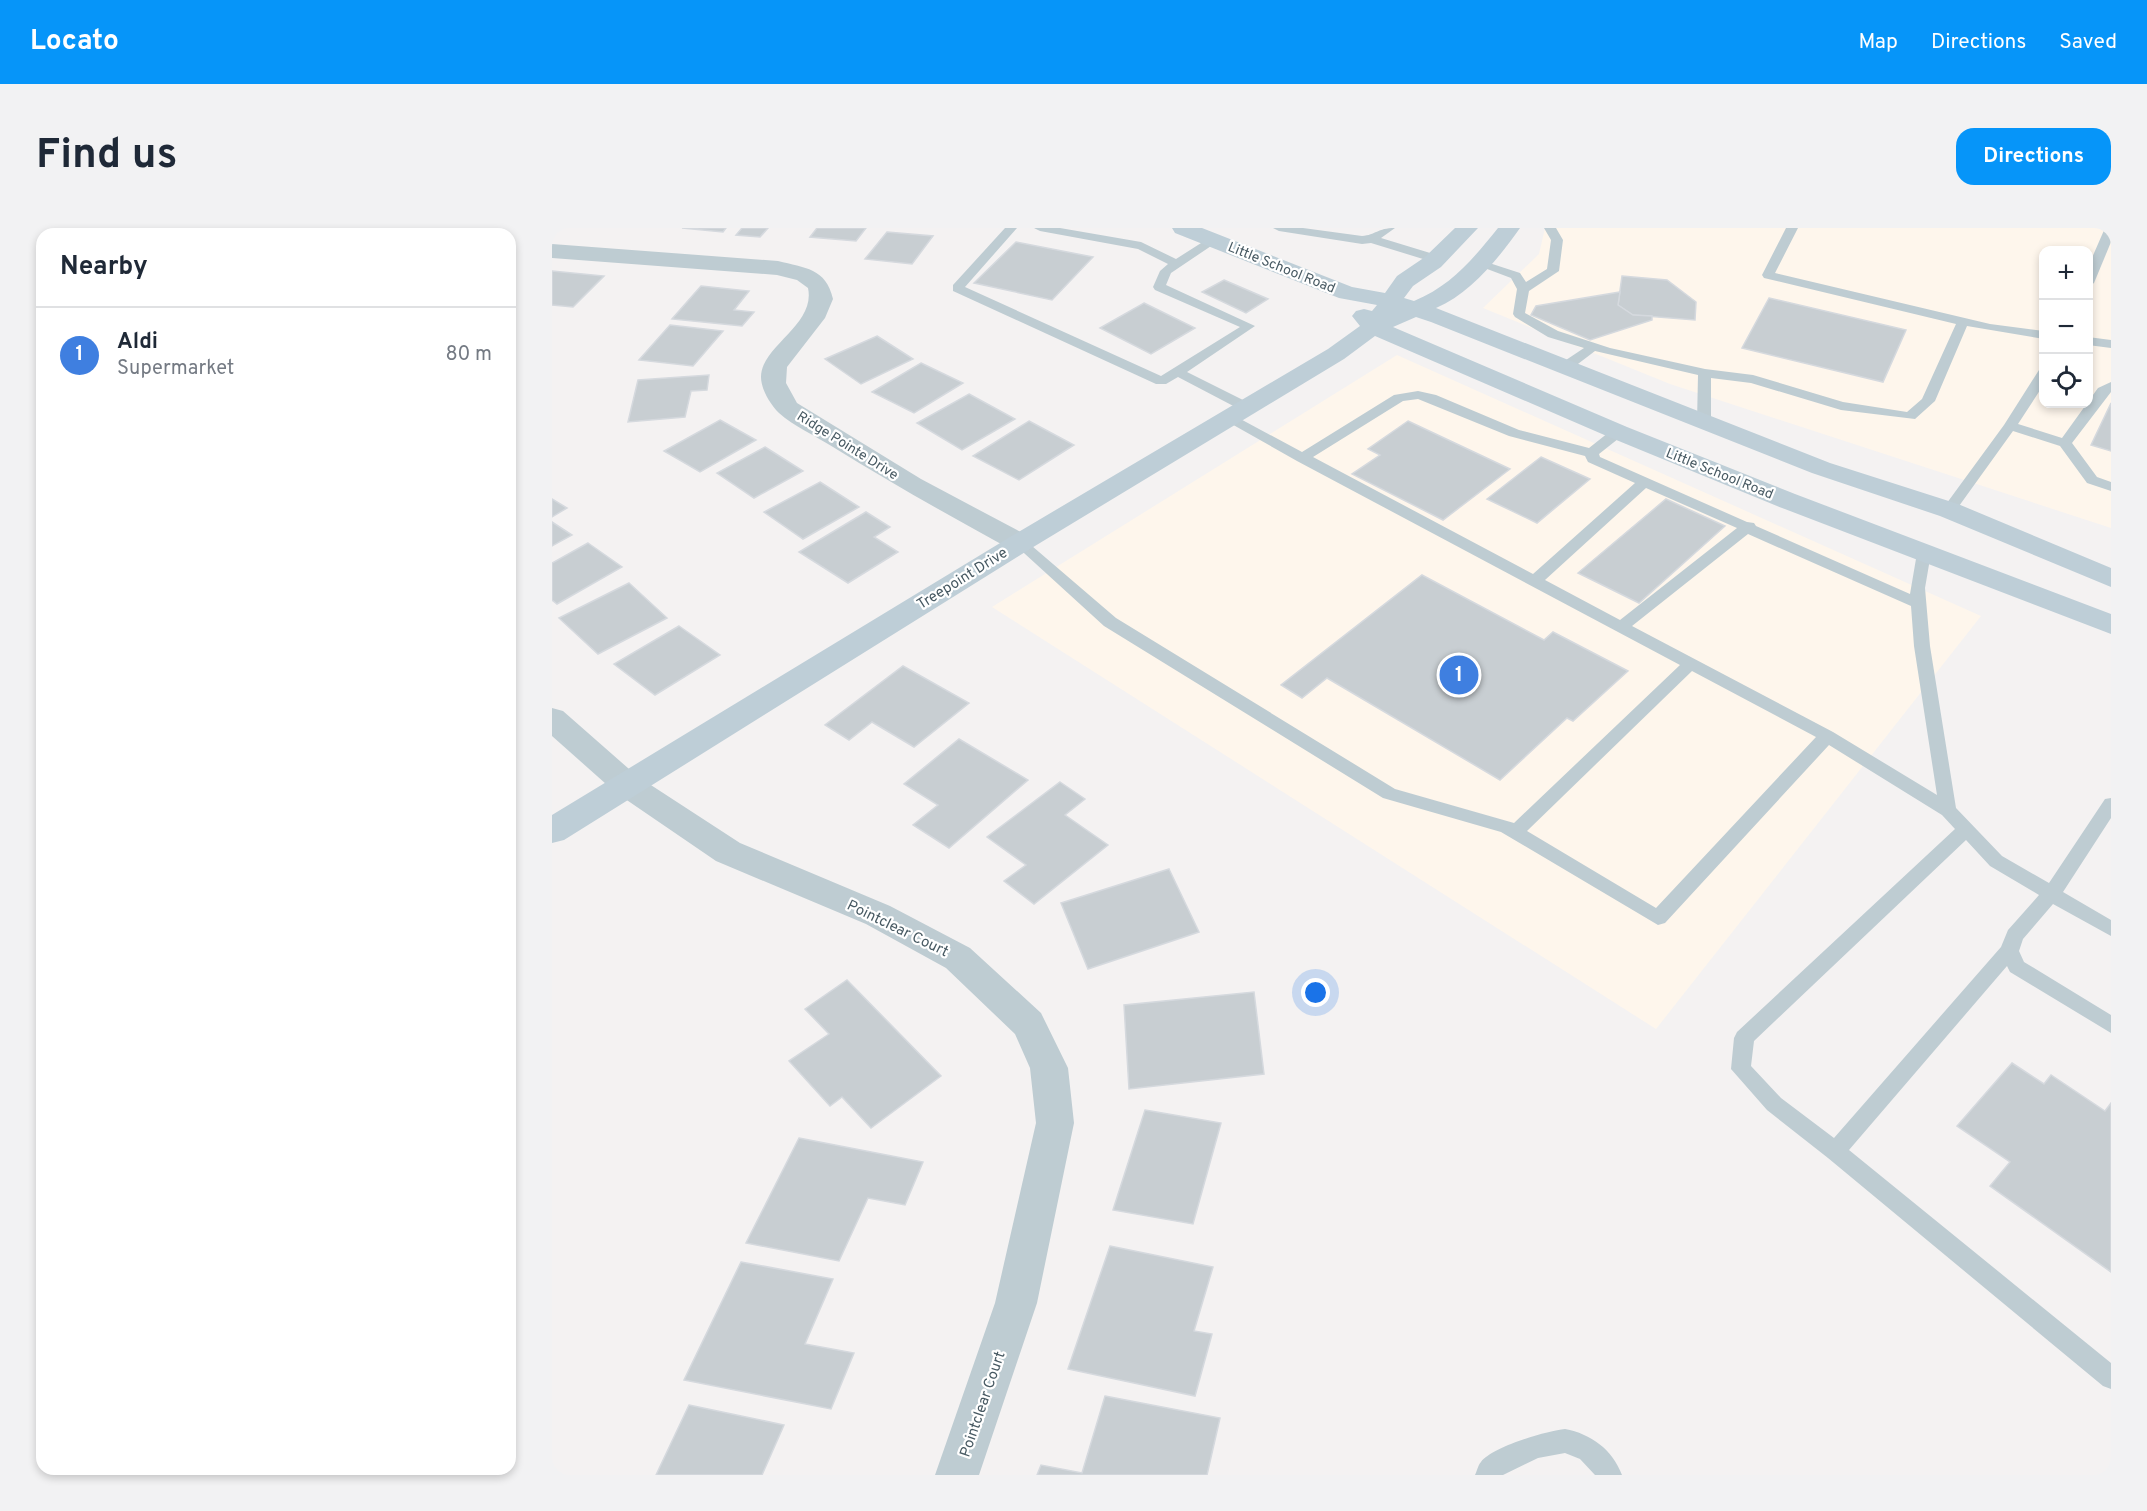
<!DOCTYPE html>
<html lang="en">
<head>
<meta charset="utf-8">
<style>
	:root { --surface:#fff; --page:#f2f2f3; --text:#1f2937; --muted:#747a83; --line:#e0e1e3; --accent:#0695f9 }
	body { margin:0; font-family:Overpass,sans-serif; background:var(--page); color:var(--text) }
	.controls { position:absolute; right:18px; top:18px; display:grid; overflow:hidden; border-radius:12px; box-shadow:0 3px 9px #0003 }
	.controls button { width:54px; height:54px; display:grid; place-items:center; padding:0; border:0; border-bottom:2px solid var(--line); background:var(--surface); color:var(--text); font:30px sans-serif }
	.you { position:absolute; left:764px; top:765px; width:21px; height:21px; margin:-15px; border:4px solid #fff; border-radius:50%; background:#1a73e8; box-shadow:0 0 0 9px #1a73e833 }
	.badge { display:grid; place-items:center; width:39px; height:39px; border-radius:50%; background:var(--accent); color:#fff; font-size:20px; font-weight:700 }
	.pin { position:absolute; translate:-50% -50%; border:3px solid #fff; box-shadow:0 2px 6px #0006 }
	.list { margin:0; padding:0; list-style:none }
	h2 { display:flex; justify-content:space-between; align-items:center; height:78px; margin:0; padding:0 24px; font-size:26px }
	h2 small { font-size:20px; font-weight:400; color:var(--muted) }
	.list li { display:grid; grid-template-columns:39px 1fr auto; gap:18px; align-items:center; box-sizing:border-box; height:96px; padding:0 24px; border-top:2px solid var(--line) }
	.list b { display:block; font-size:22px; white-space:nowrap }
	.list p { margin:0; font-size:20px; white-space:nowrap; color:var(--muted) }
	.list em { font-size:20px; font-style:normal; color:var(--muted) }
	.icon { flex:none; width:33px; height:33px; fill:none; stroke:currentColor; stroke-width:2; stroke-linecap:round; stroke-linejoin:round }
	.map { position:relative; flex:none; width:1559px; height:1247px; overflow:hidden; border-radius:18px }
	header { display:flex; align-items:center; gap:36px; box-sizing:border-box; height:84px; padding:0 30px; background:var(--accent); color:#fff }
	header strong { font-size:28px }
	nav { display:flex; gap:33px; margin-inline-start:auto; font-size:21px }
	.intro { display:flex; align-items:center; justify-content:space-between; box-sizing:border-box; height:144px; padding:0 36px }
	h1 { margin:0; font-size:42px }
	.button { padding:15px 27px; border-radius:18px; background:var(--accent); color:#fff; font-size:21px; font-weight:700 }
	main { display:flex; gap:36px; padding:0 36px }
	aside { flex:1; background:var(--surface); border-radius:18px; box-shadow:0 3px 9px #0003 }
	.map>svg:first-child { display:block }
	.commercial { fill:#fef6ec; fill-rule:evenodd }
	.building { fill:#c8ced2; stroke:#d5d9de; stroke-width:1.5 }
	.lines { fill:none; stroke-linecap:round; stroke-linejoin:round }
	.lane { fill:#beccd2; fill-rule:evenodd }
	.street { fill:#beccd2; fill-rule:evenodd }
	.secondary { fill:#beced7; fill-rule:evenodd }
	.labels { text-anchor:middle; stroke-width:4.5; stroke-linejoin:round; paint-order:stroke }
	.far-street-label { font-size:14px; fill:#475962; stroke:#fff }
	.street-label { font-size:15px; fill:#475962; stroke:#fff }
</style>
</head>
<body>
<header>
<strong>Locato</strong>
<nav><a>Map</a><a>Directions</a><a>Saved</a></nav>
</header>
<div class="intro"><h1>Find us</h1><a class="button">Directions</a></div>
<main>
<aside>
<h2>Nearby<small></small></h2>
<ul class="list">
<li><span class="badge" style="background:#3f7fe0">1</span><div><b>Aldi</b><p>Supermarket</p></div><em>80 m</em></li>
</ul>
</aside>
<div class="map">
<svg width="1559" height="1247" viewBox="0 0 1559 1247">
	<rect width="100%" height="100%" fill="#f4f2f2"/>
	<g class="commercial">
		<path d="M993,0H1559V300L1118,156L931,80L987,26ZM1492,22H1536V176H1492Z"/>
		<polygon points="845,127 1429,388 1104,801 440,379"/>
	</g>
	<g class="building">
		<polygon points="130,0 174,0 171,4"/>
		<polygon points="190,0 216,0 208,9 184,7"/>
		<polygon points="265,0 314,0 304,13 258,9"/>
		<polygon points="335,4 381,8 360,36 313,31"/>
		<polygon points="464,14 541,29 500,72 422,55"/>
		<polygon points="0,43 52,48 21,79 0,77"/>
		<polygon points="1070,48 1115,52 1144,74 1143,92 1081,87 1066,77"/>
		<polygon points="672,52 716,71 694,85 650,64"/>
		<polygon points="149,58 197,63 182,82 202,84 190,98 120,91"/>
		<polygon points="1068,64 1066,77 1081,87 1100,88 1100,92 1038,112 979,87 984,78"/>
		<polygon points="1217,70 1354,102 1331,154 1190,120"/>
		<polygon points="592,75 643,100 599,126 548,100"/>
		<polygon points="118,97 171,103 141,138 87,132"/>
		<polygon points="325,108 361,131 309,156 273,131"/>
		<polygon points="369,135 411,155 362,185 320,164"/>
		<polygon points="157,147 155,162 139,163 133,189 76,194 86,152"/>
		<polygon points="417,166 463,191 410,222 365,195"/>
		<polygon points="1559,175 1559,223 1539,217"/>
		<polygon points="168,192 204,212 148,244 112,223"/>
		<polygon points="477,193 522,217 467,252 421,228"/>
		<polygon points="856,193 958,241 891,292 800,246 828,227 816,221"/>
		<polygon points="213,219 251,243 202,270 165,245"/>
		<polygon points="989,229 1038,251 985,295 935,271"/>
		<polygon points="268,254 307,279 251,311 212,284"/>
		<polygon points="0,271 15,280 0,289"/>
		<polygon points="1114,271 1173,298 1087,375 1026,345"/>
		<polygon points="314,284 338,299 322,309 346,324 296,355 247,324"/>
		<polygon points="0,294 20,307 0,318"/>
		<polygon points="36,315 70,339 5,376 0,372 0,335"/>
		<polygon points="870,347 992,412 1001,404 1076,443 1021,493 1015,490 948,552 775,450 750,470 729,457"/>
		<polygon points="77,355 115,390 46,426 7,390"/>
		<polygon points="127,398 168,427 103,467 62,436"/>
		<polygon points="351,438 417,475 362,519 320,494 297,512 273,497"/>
		<polygon points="407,511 476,552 397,620 361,597 386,577 352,556"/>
		<polygon points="508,554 533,571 513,587 556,617 482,676 452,653 474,637 435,609"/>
		<polygon points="617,641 647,704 536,741 509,675"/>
		<polygon points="295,752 389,848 319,900 290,869 278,878 237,833 277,806 253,781"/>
		<polygon points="702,764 712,846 577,861 572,777"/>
		<polygon points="1460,835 1492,856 1499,847 1553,883 1559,875 1559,1044 1438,958 1458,934 1405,898"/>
		<polygon points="593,882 669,895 641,996 561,982"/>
		<polygon points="247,910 371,934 353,977 316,970 287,1033 194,1015"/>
		<polygon points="558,1018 661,1039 642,1103 660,1106 643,1168 516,1141"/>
		<polygon points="189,1034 281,1051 253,1116 302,1125 279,1181 132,1152"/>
		<polygon points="553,1168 668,1190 655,1247 485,1247 489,1237 530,1245"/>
		<polygon points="137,1177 232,1197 210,1247 104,1247"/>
	</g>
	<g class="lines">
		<g class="lane">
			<polygon points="453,0 465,0 413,59 609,148 688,99 603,62 601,59 608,43 616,36 586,21 488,3 482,0 508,0 589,14 624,31 657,10 665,10 665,14 619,45 614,57 703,98 635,144 699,176 701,179 699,182 689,182 626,149 614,156 604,156 401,63 401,57"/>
			<path d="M721,0H751L810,8C824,7 825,0 843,0L829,10L888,28L890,31L884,35L819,15L810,16L727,3Z"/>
			<polygon points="992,0 1004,0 1011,12 1007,43 977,63 973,85 1006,103 1058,120 1153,141 1201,147 1291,174 1355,184 1370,171 1404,96 1212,50 1210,47 1234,0 1246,0 1223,45 1438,96 1492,103 1492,111 1415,98 1383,173 1363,191 1289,182 1199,155 1159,150 1159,194 1152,198 1145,194 1146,147 1043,123 1018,142 1008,142 1006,139 1008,136 1032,120 996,109 963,89 961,86 965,61 959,50 922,36 928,32 968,45 974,54 995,41 999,12"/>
			<polygon points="1553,0 1559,0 1559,14 1542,55 1536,59 1536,39"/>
			<polygon points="1536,109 1559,112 1559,120 1536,117"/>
			<polygon points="1492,141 1492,156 1466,196 1510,210 1546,160 1559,154 1559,164 1520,215 1545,249 1559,254 1559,263 1535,255 1508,218 1461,203 1402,285 1392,285 1390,282 1392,279 1452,197 1487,142"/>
			<path d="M866,163L884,167L967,202L1037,220L1061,201H1071L1073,204L1071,207L1047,226L1048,229L1195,294L1202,295L1204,298L1358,366L1365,325L1372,320L1377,322L1379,325L1373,360L1378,418L1404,580L1450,628L1497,655L1553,571L1559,570V590L1511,664L1559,692V708L1501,676L1471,711L1467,723L1472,734L1559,787V805L1458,744L1455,738L1297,922L1559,1135V1161L1551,1158L1276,930L1215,882L1179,841L1182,810L1185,804L1403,601L1390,587L1277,517L1113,695L1106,697L949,604L831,570L552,398L461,315L463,312H473L564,390L843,561L962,595L1128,437L745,233L669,190L671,187H681L750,224L842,167ZM866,171L957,208L1033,228L1036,234L1083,255L981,346L761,229L851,173ZM1094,260L1185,300L1068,392L993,352ZM1196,306L1359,378L1362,418L1385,567L1281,504L1080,398ZM1140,443L1264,509L1104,680L975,603ZM1414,612L1438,638L1487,667L1456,702L1449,719L1282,910L1229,870L1199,838L1202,813Z"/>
			<path d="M1013,1201C1039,1206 1060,1221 1070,1247H1043L1028,1231L1013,1225L986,1230L951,1247H923C925,1243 926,1237 929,1234C940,1219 994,1203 1013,1201Z"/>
		</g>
		<g class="street">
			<path d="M0,16L226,33C253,40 274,40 281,71L273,90L235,139L234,155L245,175L369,251L478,309L482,315L478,321L468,323L458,321C398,288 339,255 281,219C264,208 241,198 227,185C218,176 209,161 209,149C209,118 264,97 256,60L245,52L225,47L0,30Z"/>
			<polygon points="0,480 11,483 85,548 188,615 338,678 418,720 489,785 516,840 522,895 485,1075 427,1247 383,1247 443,1075 484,895 478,840 463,806 394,740 314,696 164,633 63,564 0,508"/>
		</g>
		<path class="secondary" d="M620,0H650L800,59L833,65L845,48L873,29L903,0H926L889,39L861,58L852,70L862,73C900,57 920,32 946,0H968C946,31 919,65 884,80L1278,235L1406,276L1559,340V359L1388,288L1260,245L879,94L864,89L841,99L1075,199L1243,266L1559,386V406L1225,278L1057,209L823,108L792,131L478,321L12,612L0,615V587L458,309L776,121L808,98L800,88L804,83L812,81L820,83L825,77L787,70L623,5Z"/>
	</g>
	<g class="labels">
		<g class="far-street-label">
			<text transform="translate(730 39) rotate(22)" y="5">Little School Road</text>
			<text transform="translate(296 217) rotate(32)" y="5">Ridge Pointe Drive</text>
			<text transform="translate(1168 245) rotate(22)" y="5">Little School Road</text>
		</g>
		<g class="street-label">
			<text transform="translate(410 350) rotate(-32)" y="5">Treepoint Drive</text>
			<text transform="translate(346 700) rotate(26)" y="5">Pointclear Court</text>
			<text transform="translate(430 1176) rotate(-71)" y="5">Pointclear Court</text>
		</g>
	</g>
</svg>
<div class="controls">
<button>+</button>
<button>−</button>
<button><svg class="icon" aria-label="locate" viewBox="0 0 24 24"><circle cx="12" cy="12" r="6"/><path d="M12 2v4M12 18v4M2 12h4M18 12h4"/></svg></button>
</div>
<div class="you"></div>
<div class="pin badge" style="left:907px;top:447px;background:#3f7fe0">1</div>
</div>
</main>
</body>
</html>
